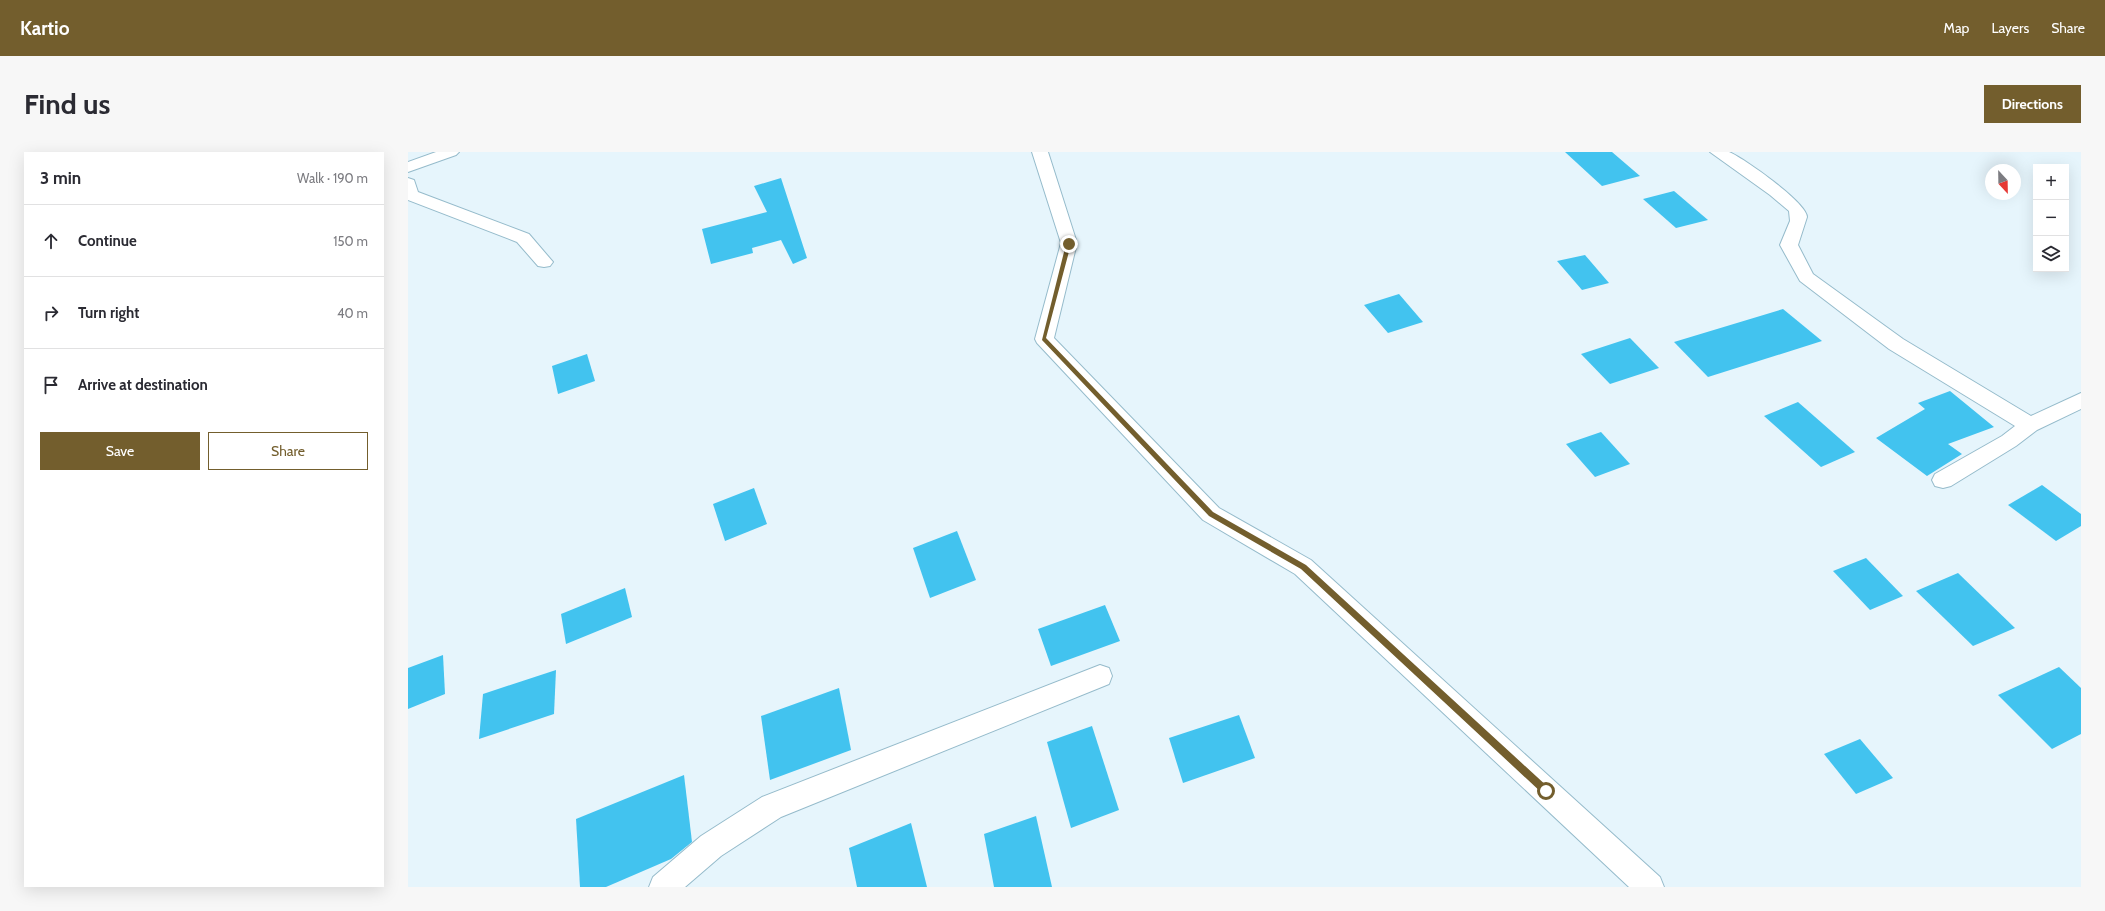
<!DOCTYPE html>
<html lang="en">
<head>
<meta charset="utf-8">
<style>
	:root { --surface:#fff; --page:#f7f7f7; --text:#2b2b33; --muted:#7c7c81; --line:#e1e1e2; --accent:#735e2d }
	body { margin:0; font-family:Cabin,sans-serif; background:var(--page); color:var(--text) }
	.controls { position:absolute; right:12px; top:12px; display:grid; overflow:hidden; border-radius:0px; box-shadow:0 4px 16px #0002 }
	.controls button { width:36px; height:36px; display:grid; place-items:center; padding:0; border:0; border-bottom:1px solid var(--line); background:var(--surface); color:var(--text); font:20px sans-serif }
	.compass { position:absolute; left:1577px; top:12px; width:36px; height:36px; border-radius:50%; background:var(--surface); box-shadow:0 4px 16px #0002; rotate:158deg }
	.stop { position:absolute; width:12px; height:12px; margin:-9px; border:3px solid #735e2d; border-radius:50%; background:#fff }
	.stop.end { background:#735e2d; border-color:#fff; box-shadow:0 1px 4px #0008 }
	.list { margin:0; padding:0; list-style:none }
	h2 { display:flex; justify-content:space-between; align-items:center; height:52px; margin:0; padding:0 16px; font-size:17px }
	h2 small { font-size:13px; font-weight:400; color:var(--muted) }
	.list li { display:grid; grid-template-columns:26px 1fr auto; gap:12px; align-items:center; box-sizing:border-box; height:72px; padding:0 16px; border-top:1px solid var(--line) }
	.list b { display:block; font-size:15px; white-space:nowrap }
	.list em { font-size:13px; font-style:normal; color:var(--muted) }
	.actions { display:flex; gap:8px; padding:12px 16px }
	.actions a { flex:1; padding:9px 0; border:1px solid var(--accent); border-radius:0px; text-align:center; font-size:14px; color:var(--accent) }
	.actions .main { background:var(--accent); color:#fff }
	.icon { flex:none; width:22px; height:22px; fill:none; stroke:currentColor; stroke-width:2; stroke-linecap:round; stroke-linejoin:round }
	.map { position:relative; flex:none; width:1673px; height:735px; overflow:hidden; border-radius:0px }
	header { display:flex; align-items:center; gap:24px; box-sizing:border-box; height:56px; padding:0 20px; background:var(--accent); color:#fff }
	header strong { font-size:19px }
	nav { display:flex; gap:22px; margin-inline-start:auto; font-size:14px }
	.intro { display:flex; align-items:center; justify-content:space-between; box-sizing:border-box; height:96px; padding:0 24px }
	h1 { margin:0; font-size:28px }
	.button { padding:10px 18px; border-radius:0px; background:var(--accent); color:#fff; font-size:14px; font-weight:700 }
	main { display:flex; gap:24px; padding:0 24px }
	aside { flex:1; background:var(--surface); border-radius:0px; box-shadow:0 4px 16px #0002 }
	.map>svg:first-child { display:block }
	.building { fill:#42c3ef }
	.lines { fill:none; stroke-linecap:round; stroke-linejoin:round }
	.street-casing { stroke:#95bbcb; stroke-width:2 }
	.street { fill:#fff; fill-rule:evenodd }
	.route { fill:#735e2d }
</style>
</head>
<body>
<header>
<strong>Kartio</strong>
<nav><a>Map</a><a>Layers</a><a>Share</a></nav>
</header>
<div class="intro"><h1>Find us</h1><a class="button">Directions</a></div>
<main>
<aside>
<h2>3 min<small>Walk · 190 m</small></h2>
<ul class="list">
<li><svg class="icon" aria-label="ahead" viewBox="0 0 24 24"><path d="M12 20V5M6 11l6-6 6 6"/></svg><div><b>Continue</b></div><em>150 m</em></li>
<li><svg class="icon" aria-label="right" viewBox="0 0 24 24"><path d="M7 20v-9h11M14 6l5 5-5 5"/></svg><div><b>Turn right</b></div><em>40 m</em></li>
<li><svg class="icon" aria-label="arrive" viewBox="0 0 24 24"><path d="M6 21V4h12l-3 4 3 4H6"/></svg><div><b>Arrive at destination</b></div></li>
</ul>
<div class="actions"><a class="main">Save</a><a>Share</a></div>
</aside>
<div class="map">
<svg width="1673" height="735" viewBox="0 0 1673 735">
	<rect width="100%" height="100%" fill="#e6f5fc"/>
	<g class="building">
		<polygon points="1157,0 1204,0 1232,24 1194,34"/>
		<polygon points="373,26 399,106 385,112 373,88 344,96 345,101 303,112 294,77 359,60 346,34"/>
		<polygon points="1266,39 1300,68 1268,76 1235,47"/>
		<polygon points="1177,103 1201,131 1174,138 1149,109"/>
		<polygon points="991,142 1015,170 980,181 956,153"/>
		<polygon points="1375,157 1414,189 1300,225 1266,190"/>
		<polygon points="1222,186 1251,216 1202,232 1173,202"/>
		<polygon points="179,202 187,229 150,242 144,214"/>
		<polygon points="1542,239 1586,275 1540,292 1554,302 1519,324 1468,286 1517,257 1510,251"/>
		<polygon points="1390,250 1447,300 1413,315 1356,264"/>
		<polygon points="1193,280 1222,312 1187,325 1158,292"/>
		<polygon points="1634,333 1673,362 1673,374 1648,389 1600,353"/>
		<polygon points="346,336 359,372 317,389 305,352"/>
		<polygon points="549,379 568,428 522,446 505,396"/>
		<polygon points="1458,406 1495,444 1462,458 1425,419"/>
		<polygon points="1550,421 1607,476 1565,494 1508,439"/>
		<polygon points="217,436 224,465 158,492 153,462"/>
		<polygon points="697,453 712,489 643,514 630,477"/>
		<polygon points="35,503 37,542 0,557 0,516"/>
		<polygon points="1651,515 1673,536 1673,582 1644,597 1590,543"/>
		<polygon points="148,518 146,562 71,587 75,542"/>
		<polygon points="431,536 443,598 362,628 353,564"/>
		<polygon points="831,563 847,606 775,631 761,586"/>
		<polygon points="684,574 711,658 663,676 639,590"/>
		<polygon points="1452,587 1485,626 1448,642 1416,602"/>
		<polygon points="276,623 284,690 263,707 198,735 172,735 168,667"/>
		<polygon points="628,664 644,735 586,735 576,682"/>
		<polygon points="503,671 519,735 449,735 441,696"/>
	</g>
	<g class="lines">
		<defs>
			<g id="street">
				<polygon points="28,0 51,0 48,3 0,20 0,10"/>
				<polygon points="624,0 640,0 669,91 646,186 811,356 903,408 1252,725 1256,735 1221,735 887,422 795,368 629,191 627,187 653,91"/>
				<path d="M1302,0C1308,0 1316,0 1321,0C1336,6 1399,51 1399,65L1390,93L1405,122L1495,187L1623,264L1673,241V257L1629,278L1608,294L1543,334L1535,336L1527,334L1524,328L1527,322L1594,284L1607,274L1481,197L1392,129L1372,93L1382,69L1381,59L1362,43Z"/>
				<polygon points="0,26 6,28 10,40 121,82 145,110 142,114 136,115 130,114 109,90 0,48"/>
				<polygon points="692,513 701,516 704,524 701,532 373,665 313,704 277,735 241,735 245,725 293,684 354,645"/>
			</g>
		</defs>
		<use href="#street" class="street-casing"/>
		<use href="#street" class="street"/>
	</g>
	<polygon class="route" points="661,90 663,92 638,186 805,360 898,413 1141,636 1141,642 1135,642 893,417 801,364 634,188 658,92"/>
</svg>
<div class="controls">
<button>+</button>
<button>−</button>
<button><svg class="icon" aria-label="layers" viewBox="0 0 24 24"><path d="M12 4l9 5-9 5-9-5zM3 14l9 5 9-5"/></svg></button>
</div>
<svg class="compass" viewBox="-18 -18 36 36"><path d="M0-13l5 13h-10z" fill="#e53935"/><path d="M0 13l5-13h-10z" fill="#7c7c81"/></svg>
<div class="stop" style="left:1138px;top:639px"></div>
<div class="stop end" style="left:661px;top:92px"></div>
</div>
</main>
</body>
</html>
